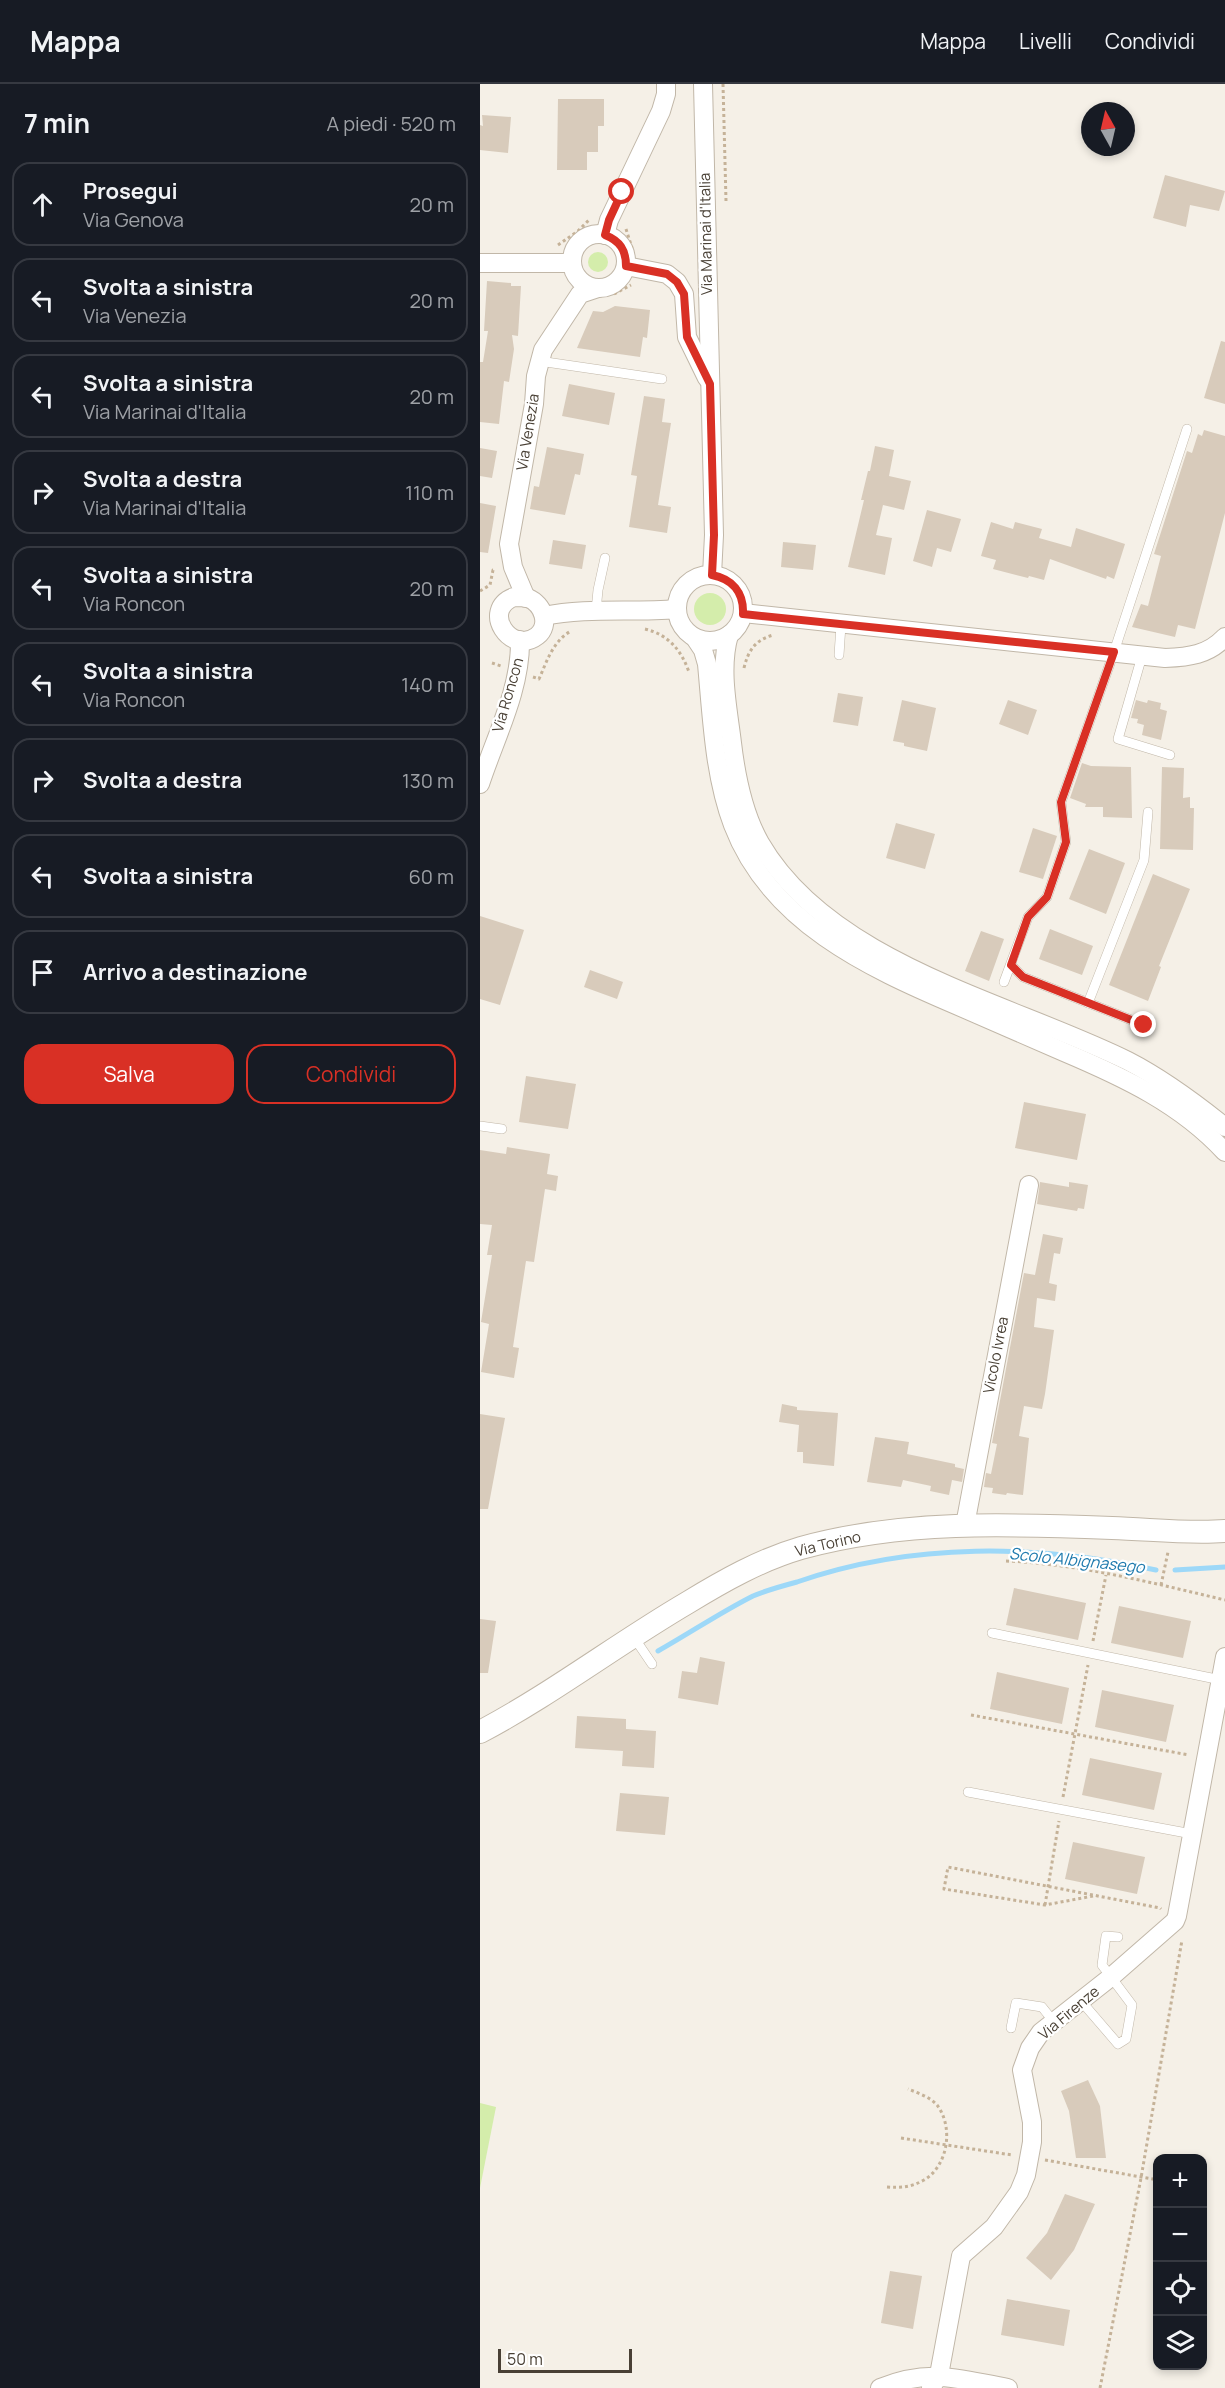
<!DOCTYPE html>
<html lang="it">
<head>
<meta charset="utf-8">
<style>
	:root { --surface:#171b24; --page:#20242c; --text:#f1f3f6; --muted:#9ea1a6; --line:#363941; --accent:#d93025 }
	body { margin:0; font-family:Manrope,sans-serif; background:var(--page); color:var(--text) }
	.controls { position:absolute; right:18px; bottom:18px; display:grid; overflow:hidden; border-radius:12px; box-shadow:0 3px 9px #0003 }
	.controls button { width:54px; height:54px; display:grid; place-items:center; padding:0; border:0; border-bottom:2px solid var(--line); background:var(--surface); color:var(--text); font:30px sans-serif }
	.compass { position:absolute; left:601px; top:18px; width:54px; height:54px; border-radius:50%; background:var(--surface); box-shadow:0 3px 9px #0003; rotate:352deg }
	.scale { position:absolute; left:18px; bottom:15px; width:134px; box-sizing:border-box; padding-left:6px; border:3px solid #494035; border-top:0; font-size:16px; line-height:21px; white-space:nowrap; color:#494035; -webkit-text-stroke:4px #fff; paint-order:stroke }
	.stop { position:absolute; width:18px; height:18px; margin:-14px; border:4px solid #d93025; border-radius:50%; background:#fff }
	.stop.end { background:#d93025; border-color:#fff; box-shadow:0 2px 6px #0008 }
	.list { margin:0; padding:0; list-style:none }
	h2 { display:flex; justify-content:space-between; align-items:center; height:78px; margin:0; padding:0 24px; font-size:26px }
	h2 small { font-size:20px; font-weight:400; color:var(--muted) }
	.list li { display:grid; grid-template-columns:39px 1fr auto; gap:18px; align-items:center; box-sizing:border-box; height:84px; margin:0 12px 12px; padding:0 12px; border:2px solid var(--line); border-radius:18px }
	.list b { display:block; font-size:22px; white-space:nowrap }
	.list p { margin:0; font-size:20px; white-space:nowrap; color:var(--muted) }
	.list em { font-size:20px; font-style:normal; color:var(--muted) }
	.actions { display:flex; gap:12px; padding:18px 24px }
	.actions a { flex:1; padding:14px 0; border:2px solid var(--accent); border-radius:18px; text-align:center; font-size:21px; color:var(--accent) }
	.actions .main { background:var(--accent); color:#fff }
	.icon { flex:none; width:33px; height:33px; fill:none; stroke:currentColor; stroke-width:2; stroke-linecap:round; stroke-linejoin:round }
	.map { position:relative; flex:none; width:745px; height:2304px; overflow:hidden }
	header { display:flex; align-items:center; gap:36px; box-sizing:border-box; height:84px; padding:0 30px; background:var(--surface); border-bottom:2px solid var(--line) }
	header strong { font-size:28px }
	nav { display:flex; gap:33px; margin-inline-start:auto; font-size:21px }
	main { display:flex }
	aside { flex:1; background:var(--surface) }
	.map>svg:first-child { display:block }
	.green { fill:#d4edab }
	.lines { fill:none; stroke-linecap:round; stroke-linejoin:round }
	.stream { stroke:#9dd8f8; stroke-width:5 }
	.building { fill:#d8cbbb }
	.service-casing { stroke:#c1b7a8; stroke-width:10 }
	.minor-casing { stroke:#c1b7a8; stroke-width:20 }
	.tertiary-casing { stroke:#c1b7a8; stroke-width:24 }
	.path { stroke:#c5b298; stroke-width:3; stroke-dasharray:3 3; stroke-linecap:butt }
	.service { stroke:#fff; stroke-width:9 }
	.minor { stroke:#fff; stroke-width:18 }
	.tertiary { stroke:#fff; stroke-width:22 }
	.route { stroke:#d93025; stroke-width:8 }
	.labels { text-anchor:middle; stroke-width:4.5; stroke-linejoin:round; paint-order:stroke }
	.street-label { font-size:15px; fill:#494035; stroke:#fff }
	.water-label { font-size:16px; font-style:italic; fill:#207bae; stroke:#fff }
</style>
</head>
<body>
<header>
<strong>Mappa</strong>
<nav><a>Mappa</a><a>Livelli</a><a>Condividi</a></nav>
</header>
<main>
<aside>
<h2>7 min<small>A piedi · 520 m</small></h2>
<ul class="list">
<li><svg class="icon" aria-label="ahead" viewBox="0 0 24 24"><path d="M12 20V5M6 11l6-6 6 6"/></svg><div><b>Prosegui</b><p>Via Genova</p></div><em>20 m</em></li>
<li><svg class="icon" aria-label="left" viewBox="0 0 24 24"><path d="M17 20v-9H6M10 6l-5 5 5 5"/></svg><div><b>Svolta a sinistra</b><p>Via Venezia</p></div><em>20 m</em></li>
<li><svg class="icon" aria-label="left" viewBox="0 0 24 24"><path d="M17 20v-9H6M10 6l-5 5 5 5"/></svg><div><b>Svolta a sinistra</b><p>Via Marinai d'Italia</p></div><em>20 m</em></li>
<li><svg class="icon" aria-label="right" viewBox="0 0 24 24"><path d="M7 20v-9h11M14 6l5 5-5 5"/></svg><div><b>Svolta a destra</b><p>Via Marinai d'Italia</p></div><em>110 m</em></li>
<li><svg class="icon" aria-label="left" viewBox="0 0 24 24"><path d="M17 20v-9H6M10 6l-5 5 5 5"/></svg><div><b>Svolta a sinistra</b><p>Via Roncon</p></div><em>20 m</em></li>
<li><svg class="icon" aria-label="left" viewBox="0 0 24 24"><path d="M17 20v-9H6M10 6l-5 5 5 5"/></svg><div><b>Svolta a sinistra</b><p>Via Roncon</p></div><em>140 m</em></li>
<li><svg class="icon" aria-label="right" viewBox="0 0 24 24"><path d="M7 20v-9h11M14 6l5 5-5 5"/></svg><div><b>Svolta a destra</b></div><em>130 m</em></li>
<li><svg class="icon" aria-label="left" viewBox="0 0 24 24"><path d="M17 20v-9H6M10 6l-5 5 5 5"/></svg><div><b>Svolta a sinistra</b></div><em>60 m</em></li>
<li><svg class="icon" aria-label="arrive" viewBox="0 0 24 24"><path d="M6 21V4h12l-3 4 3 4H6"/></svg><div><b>Arrivo a destinazione</b></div></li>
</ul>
<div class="actions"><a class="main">Salva</a><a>Condividi</a></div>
</aside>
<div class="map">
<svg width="745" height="2304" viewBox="0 0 745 2304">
	<rect width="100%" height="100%" fill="#f5f0e7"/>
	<g class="green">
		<circle cx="118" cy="178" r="10"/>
		<circle cx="230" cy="525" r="16"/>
		<polygon points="0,2019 16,2023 0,2104"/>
	</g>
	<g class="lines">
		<g class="stream">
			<polyline points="695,1486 745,1483"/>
			<path d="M178,1567C210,1549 241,1528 273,1512C287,1506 302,1502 317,1498C432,1458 558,1460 676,1486"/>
		</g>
	</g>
	<g class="building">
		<polygon points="78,15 124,15 124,42 118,42 118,68 107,68 107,86 77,86"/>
		<polygon points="2,31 31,33 28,69 0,66 0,41 3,42"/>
		<polygon points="685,91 745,107 739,127 710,121 706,143 673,134"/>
		<polygon points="7,197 31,199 31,202 41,202 38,252 32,251 34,265 29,298 24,297 19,340 0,338 0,278 3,278 8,247 4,247"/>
		<polygon points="135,222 170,226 167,254 163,253 160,273 97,264 113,227 123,228"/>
		<polygon points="741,257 745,258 745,320 724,314"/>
		<polygon points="89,300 135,309 129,341 82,332"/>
		<polygon points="164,312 185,315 182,338 191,339 178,421 191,423 187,449 149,443 157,392 151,391"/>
		<polygon points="724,346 745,352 745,429 715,545 698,541 695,553 652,543 661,520 668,522 681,472 674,470 707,367 712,369 718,350 722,352"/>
		<polygon points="395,362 414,366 409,392 431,397 424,426 403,421 396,451 412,454 405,491 368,483 384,416 381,416 388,387 390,387"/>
		<polygon points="67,363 104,370 100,391 95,390 85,431 50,425 54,402 59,403"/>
		<polygon points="0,364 17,367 12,394 0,392"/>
		<polygon points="0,419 16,422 8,469 0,468"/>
		<polygon points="447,426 481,435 471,468 457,464 452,483 433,477"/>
		<polygon points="511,438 533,445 535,438 562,445 559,454 591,463 596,444 645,460 634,495 627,492 626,495 570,475 564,496 549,492 548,494 513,485 516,476 501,472"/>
		<polygon points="73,456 106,461 102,485 69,480"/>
		<polygon points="303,458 336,461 333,486 301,483"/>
		<polygon points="358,609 383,613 378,642 353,638"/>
		<polygon points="422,616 456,624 447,667 424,662 424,659 413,657"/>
		<polygon points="528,616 557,626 548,651 519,640"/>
		<polygon points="656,616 667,619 668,616 681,619 680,625 687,627 681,656 662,651 664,641 657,639 658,635 651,634"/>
		<polygon points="602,679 611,682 651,683 652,734 623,733 623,723 605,723 606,720 590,714"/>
		<polygon points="682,683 704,684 703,714 710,713 710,724 714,724 713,766 680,765"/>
		<polygon points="416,739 455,750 445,785 406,774"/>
		<polygon points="553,744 577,752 563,795 539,788"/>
		<polygon points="609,765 645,779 626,830 589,815"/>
		<polygon points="673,790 710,805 679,882 681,883 668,917 629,901"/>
		<polygon points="0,832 44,846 20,921 0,915"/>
		<polygon points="570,845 613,862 602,891 559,875"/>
		<polygon points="501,847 524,855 509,897 485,887"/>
		<polygon points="110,886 143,898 137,915 104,903"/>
		<polygon points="46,992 96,1000 88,1045 39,1038"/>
		<polygon points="544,1018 606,1030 597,1076 535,1064"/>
		<polygon points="27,1063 70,1070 67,1090 78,1092 76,1107 65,1105 54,1178 46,1177 33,1263 39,1264 34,1294 1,1288 9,1240 1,1238 12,1171 7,1171 12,1141 0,1140 0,1066 26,1070"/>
		<polygon points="560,1098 589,1103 589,1098 608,1101 604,1125 598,1124 597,1127 557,1120"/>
		<polygon points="563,1150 583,1154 580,1170 574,1169 569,1199 577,1201 575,1217 557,1214 554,1243 574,1246 565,1310 562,1325 544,1322 539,1352 549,1354 543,1411 527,1409 526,1411 512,1409 513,1404 504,1403 506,1389 511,1390 517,1360 512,1359 544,1189 555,1191"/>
		<polygon points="302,1320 317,1323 317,1326 358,1329 354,1382 323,1379 323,1368 317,1368 319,1341 299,1338"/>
		<polygon points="0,1330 25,1334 8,1425 0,1425"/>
		<polygon points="395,1353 429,1358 427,1370 475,1380 475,1383 484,1385 482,1398 472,1396 469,1411 450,1407 451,1402 423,1396 421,1403 387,1398"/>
		<polygon points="534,1504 606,1519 598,1556 526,1541"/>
		<polygon points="639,1522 711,1537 703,1574 631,1559"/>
		<polygon points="0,1535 16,1537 8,1589 0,1589"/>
		<polygon points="220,1573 245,1578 238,1621 198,1614 202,1587 217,1589"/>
		<polygon points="517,1588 589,1604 582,1640 510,1625"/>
		<polygon points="622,1606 694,1621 686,1658 615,1643"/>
		<polygon points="97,1632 146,1635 146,1645 176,1647 174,1684 142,1682 143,1667 95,1664"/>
		<polygon points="610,1674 682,1689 674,1726 602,1711"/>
		<polygon points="140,1709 189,1713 185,1751 136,1747"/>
		<polygon points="593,1758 665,1773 657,1810 585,1795"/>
		<polygon points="608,1996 620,2022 626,2074 596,2074 589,2027 581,2007"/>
		<polygon points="585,2110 615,2120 594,2166 571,2196 546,2174 567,2149"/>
		<polygon points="410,2187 442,2192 433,2245 401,2239"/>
		<polygon points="527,2215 590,2226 584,2262 521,2251"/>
	</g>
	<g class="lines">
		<defs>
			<g id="service">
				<polyline points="59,277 182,295"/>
				<polyline points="116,527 118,506 125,474"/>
				<polyline points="359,571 361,541"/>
				<polyline points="662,572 638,655 690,671"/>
				<polyline points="531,881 543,893 664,941"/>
				<polyline points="524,898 548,833 567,813 586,758 581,718 634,568 707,345"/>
				<polyline points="608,919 664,776 668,728"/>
				<polyline points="0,1042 22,1045"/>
				<polyline points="512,1549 741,1596"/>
				<polyline points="153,1552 172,1580"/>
				<polyline points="488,1708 712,1750"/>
				<polyline points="601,1917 638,1960 646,1955 652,1921 622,1881 626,1852 638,1853"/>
				<polyline points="531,1944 536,1919 562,1923 574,1938"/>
			</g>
			<g id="minor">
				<polyline points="223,0 234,451 232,491"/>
				<circle cx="119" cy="177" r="27"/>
				<polyline points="125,151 129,136 181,27 186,10 186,0"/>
				<polyline points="0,179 91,179"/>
				<polyline points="146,182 187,190 197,198 204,210 207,253 227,294"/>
				<circle cx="230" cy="524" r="33"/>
				<path d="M34,513C39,513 44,513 48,514C63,520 71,541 57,552C31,572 0,526 34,513Z"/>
				<polyline points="46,514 33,483 29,460 54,320 56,292 63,266 100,210 118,204"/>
				<path d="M263,529L685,574C709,573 728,571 745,553"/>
				<path d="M64,532C108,523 152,529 197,525"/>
				<path d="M249,551C239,585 248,625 252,659C256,693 263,729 280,759C350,880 529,918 648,977C683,995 714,1018 745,1043"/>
				<path d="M215,554L223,566L227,580C232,633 234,691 253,741C290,838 387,883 476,921C512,937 548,952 584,968C643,993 701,1020 745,1068"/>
				<path d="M0,700C15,654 41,605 40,556"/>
				<polyline points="485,1441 549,1101"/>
				<path d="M400,2304C450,2284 477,2295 528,2304"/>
				<polyline points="451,2304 459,2291 481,2172 514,2143 539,2108 546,2091 552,2058 552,2038 542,1986 550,1964 561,1948 631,1893 695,1837 697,1832 745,1573"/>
			</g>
			<path id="tertiary" d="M0,1648C72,1610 137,1560 207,1519C243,1497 280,1476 321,1464C422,1436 528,1440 632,1444C669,1445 708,1450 745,1447"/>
		</defs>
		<use href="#service" class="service-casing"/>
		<use href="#minor" class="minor-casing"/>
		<use href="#tertiary" class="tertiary-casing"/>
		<g class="path">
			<polyline points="243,0 246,117"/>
			<polyline points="146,145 152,164"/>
			<polyline points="78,161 98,147 110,135"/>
			<polyline points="134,210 151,201"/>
			<polyline points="0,507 10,501 13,486 16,486"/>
			<path d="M165,545C189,551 201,566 209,588"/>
			<polyline points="12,579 21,582"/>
			<path d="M264,584C268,567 275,556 293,551"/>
			<path d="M53,593L59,595C67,577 73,557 91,547"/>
			<path d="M526,1477C600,1480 673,1499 745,1516"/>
			<polyline points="681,1501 688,1468"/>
			<polyline points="613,1557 626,1491"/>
			<polyline points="491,1631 709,1671"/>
			<polyline points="583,1713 608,1581"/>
			<polyline points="613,1812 565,1821 464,1805 468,1783 680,1824 681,1825"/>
			<polyline points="565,1821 579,1737"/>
			<polyline points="421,2054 532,2071"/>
			<polyline points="565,2076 678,2096"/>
			<path d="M407,2103C421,2104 432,2103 444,2096C468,2082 474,2043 457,2021C450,2013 438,2009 428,2005"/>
			<polyline points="620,2304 661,2094 702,1856"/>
		</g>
		<use href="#service" class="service"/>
		<use href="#minor" class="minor"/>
		<use href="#tertiary" class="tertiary"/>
	</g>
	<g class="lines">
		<path class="route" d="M142,108L129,136L125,151C140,157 146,166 146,182L187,190L197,198L204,210L207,253L230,300L234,451L232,491C252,495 264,508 263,530L634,568L581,718L586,758L567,813L548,833L531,881L543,893L664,941"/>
	</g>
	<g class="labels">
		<g class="street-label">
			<text transform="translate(226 150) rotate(-91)" y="5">Via Marinai d'Italia</text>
			<text transform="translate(48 348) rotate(-81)" y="5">Via Venezia</text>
			<text transform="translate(28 611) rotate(-74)" y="5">Via Roncon</text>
			<text transform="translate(516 1271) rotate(-79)" y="5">Vicolo Ivrea</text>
			<text transform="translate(348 1460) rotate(-13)" y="5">Via Torino</text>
			<text transform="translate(589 1929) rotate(-40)" y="5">Via Firenze</text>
		</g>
		<g class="water-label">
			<text transform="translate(597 1476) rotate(6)" y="6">Scolo Albignasego</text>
		</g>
	</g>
</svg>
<div class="controls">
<button>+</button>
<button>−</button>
<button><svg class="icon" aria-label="locate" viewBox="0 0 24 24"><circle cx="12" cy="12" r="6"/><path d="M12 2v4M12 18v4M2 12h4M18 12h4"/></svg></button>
<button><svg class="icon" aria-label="layers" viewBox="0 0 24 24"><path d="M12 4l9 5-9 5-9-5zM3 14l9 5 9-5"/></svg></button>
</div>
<svg class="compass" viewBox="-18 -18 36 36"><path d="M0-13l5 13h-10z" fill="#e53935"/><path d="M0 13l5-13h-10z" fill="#9ea1a6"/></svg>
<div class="scale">50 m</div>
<div class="stop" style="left:142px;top:108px"></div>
<div class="stop end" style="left:664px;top:941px"></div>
</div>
</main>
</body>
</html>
